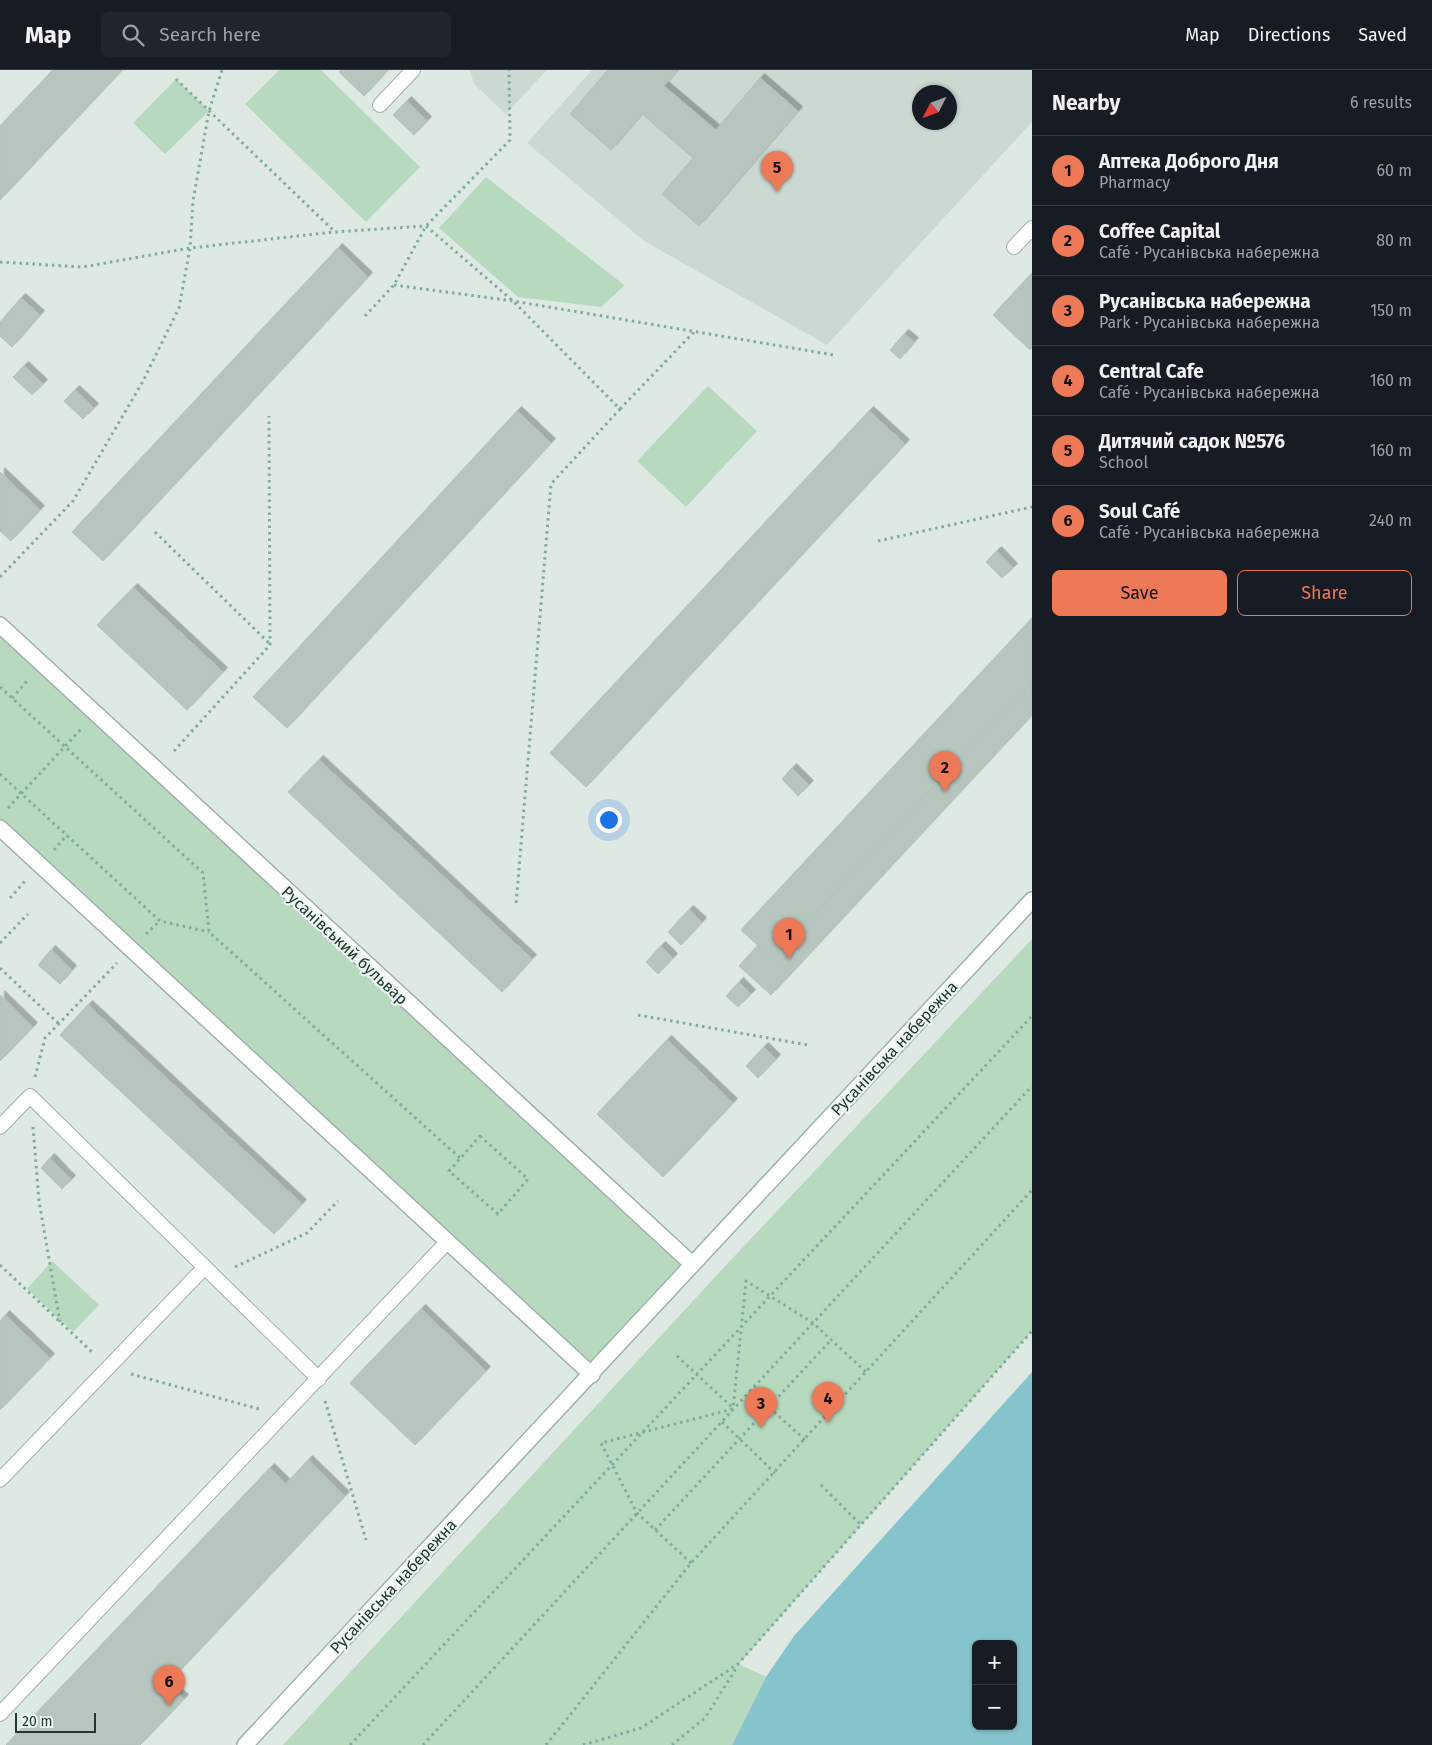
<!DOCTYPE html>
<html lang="en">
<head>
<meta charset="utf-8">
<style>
	:root { --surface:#171b24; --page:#20242c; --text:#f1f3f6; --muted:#9ea1a6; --line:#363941; --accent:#ed7957 }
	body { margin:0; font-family:"Fira Sans",sans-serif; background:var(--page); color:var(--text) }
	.controls { position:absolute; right:15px; bottom:15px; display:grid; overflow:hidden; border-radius:8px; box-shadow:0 1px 4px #0004 }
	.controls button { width:45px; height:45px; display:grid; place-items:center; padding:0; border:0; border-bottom:1px solid var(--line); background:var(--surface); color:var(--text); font:25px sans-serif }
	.compass { position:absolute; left:912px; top:15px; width:45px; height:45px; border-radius:50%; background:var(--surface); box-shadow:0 1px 4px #0004; rotate:228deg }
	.scale { position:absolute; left:15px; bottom:12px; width:81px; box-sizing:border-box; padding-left:5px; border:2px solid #203831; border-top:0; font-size:14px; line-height:18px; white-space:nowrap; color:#203831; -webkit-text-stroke:4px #eef6f2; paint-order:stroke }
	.you { position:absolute; left:608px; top:749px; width:18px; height:18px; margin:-12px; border:4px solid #fff; border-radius:50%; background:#1a73e8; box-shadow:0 0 0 8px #1a73e833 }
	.badge { display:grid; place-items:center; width:32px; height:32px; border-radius:50%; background:var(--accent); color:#111; font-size:16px; font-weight:700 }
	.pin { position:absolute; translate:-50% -41px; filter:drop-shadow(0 1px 2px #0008) }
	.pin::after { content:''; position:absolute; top:26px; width:18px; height:15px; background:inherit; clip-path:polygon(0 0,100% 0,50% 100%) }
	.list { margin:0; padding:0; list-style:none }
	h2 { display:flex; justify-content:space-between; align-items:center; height:65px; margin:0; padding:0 20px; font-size:21px }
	h2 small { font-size:16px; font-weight:400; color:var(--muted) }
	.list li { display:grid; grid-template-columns:32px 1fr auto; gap:15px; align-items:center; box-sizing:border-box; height:70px; padding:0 20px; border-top:1px solid var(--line) }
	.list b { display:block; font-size:19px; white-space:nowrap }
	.list p { margin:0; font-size:16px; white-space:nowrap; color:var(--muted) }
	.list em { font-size:16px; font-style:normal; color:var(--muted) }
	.actions { display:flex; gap:10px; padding:15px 20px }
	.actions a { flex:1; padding:11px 0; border:1px solid var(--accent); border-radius:8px; text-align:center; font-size:18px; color:var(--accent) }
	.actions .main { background:var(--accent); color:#111 }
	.icon { flex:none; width:28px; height:28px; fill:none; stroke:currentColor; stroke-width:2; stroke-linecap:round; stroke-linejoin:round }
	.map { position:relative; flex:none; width:1032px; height:1675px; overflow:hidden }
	header { display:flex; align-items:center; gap:30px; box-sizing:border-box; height:70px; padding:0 25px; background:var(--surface); border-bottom:1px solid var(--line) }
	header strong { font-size:24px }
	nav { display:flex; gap:28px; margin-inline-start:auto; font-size:18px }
	.search { width:350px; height:45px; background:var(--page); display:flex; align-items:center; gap:12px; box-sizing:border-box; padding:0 18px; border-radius:8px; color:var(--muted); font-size:19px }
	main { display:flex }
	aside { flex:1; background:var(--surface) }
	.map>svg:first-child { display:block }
	.built { fill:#ccd9d3; fill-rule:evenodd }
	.green { fill:#b7dabf }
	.water { fill:#86c4cd; fill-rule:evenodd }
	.building { fill:#b6c6bf; stroke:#b0c2ba; filter:url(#shadow) }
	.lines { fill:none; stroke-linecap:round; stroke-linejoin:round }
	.service-casing { stroke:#a1b0ab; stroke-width:16 }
	.minor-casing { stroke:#a1b0ab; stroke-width:18 }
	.secondary-casing { stroke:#9db4ab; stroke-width:18 }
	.path { stroke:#7fac9d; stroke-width:3; stroke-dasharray:2.5 4; stroke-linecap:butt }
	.service { stroke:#fff; stroke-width:14 }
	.minor { stroke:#fff; stroke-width:15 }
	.secondary { stroke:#fff; stroke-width:15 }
	.labels { text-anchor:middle; stroke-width:4.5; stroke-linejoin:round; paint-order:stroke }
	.street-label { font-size:16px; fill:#203831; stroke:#eef6f2 }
</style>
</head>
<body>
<header>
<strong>Map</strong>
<div class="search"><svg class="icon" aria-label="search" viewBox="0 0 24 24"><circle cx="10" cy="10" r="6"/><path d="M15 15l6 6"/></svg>Search here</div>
<nav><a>Map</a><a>Directions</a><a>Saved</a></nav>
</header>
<main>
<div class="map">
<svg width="1032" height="1675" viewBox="0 0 1032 1675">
	<defs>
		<filter id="shadow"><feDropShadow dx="4.5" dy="-4.5" stdDeviation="0" flood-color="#0004"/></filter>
	</defs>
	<rect width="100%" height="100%" fill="#dee9e4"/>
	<g class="built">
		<polygon points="469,0 547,0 506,44 475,15"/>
		<path d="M592,0H1032V52L827,275L644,171L527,73ZM919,22H949V52H919Z"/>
	</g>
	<g class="green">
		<polygon points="279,0 321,0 420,97 366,152 245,34"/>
		<polygon points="176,9 209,41 165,84 133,53"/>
		<polygon points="486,107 624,215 624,216 601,237 518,227 439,158"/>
		<polygon points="708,316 757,361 686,437 637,391"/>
		<polygon points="0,556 692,1194 592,1305 0,758"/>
		<polygon points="1032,869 1032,1261 739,1594 766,1607 732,1675 283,1675 716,1206"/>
		<polygon points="52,1191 99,1235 73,1262 27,1219"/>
	</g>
	<path class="water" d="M1032,1302V1675H732L766,1607L794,1566ZM976,1574H1013V1656H976Z"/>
	<g class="building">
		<polygon points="53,0 122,0 0,130 0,56"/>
		<polygon points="341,0 388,0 364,26 339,2"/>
		<polygon points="608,0 678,0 664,16 716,60 760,8 798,41 699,156 662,124 693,88 642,44 611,80 570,44"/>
		<polygon points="407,31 427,51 414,65 393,45"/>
		<polygon points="338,178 368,207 103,491 72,462"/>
		<polygon points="1032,203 1032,278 1030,280 993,245"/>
		<polygon points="21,228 40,245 12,277 0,266 0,252"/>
		<polygon points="904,264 914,272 900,289 890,280"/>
		<polygon points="24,296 43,314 32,325 13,307"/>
		<polygon points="75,320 94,338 83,349 64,331"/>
		<polygon points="517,341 551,373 287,658 253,627"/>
		<polygon points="869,341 905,374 586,717 550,683"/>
		<polygon points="0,402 40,440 11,471 0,461"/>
		<polygon points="997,481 1013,498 1002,508 986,492"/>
		<polygon points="133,518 223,602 187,640 97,555"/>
		<polygon points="1032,548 1032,611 773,889 741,860"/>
		<polygon points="1032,611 1032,645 771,925 739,896 758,875 773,889"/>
		<polygon points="319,690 532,889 502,922 288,722"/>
		<polygon points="792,698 809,715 798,726 782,709"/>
		<polygon points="689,840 702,852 681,875 668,862"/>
		<polygon points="661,876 673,888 658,904 646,892"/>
		<polygon points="51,880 72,900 60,914 38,895"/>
		<polygon points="739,912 751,924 738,937 726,926"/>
		<polygon points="0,925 33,957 0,991"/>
		<polygon points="88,935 302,1134 274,1164 60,965"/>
		<polygon points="667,970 733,1033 663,1107 597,1044"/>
		<polygon points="764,977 776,989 758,1008 746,996"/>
		<polygon points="50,1088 71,1110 62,1119 41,1098"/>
		<polygon points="421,1239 486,1301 415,1375 350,1313"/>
		<polygon points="5,1245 50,1288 0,1340 0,1251"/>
		<polygon points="308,1390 345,1426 167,1614 184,1629 140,1675 6,1675 270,1398 286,1414"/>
	</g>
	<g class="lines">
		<defs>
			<g id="service">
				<polyline points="380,35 413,0"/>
				<polyline points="1014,177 1032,158"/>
				<polyline points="0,1057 30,1026 319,1309"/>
				<polyline points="0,1410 205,1197"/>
				<polyline points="0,1644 448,1171"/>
			</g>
			<g id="minor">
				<polyline points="0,555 692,1194"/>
				<polyline points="0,758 592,1305"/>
			</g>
			<polyline id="secondary" points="245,1675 1032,830"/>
		</defs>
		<use href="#service" class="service-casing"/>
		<use href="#minor" class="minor-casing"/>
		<use href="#secondary" class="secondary-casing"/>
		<g class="path">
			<polyline points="176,9 334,161"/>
			<polyline points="0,192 83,197 190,178 334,162 426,156 513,231 620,339 551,414 516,835"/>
			<polyline points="394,215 513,231 834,285"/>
			<polyline points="365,246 394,215 426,156 510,70 509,0"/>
			<polyline points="620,339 694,262"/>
			<polyline points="155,462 270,574"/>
			<polyline points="878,471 1032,437"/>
			<polyline points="0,507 73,431 142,313 179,238 190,178 193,131 209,41 222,0"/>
			<polyline points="0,617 203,803 209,862 460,1088"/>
			<polyline points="12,628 28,610"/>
			<polyline points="174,681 270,575 269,346"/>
			<polyline points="0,704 160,851 209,862"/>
			<polyline points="8,738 82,658"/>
			<polyline points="54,780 67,765"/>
			<polyline points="10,828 26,810"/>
			<polyline points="146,864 160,851"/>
			<polyline points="0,873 28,844"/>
			<polyline points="0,898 59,954"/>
			<polyline points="638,945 808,975"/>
			<polyline points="35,1007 45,968 117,893"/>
			<polyline points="33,1057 39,1131 60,1252"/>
			<polygon points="480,1066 528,1109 498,1144 449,1101"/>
			<polyline points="0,1195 93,1283"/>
			<polyline points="235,1197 307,1163 338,1131"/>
			<polyline points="677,1286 733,1338"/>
			<polyline points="131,1304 259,1339"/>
			<polyline points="750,1320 805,1370"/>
			<polyline points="325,1331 366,1470"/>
			<polyline points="722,1352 775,1403"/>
			<polyline points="821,1415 861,1455"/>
			<polyline points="655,1460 831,1270"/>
			<polyline points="691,1493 637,1443 601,1373 733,1339 746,1211 813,1253 867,1303"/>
			<polyline points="350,1675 1032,946"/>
			<polyline points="423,1675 1032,1016"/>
			<polyline points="546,1675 691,1493 1032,1120"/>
			<polyline points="583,1675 641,1658 738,1594 1032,1261"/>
			<polyline points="672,1675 705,1648 737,1597"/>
		</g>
		<use href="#service" class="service"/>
		<use href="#minor" class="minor"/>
		<use href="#secondary" class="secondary"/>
	</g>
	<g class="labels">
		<g class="street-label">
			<text transform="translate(345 875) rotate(43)" y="6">Русанівський бульвар</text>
			<text transform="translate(894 978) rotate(-47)" y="6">Русанівська набережна</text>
			<text transform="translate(393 1516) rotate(-47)" y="6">Русанівська набережна</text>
		</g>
	</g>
</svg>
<div class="controls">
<button>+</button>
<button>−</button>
</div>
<svg class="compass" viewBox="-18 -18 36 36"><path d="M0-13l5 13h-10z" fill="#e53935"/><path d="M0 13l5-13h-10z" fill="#9ea1a6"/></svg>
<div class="scale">20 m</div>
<div class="you"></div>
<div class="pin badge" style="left:789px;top:889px">1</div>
<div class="pin badge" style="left:945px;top:722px">2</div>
<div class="pin badge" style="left:761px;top:1358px">3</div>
<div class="pin badge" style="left:828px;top:1353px">4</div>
<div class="pin badge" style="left:777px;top:122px">5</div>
<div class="pin badge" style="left:169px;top:1636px">6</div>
</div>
<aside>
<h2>Nearby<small>6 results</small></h2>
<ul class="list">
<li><span class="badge">1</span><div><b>Аптека Доброго Дня</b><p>Pharmacy</p></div><em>60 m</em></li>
<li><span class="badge">2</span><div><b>Coffee Capital</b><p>Café · Русанівська набережна</p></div><em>80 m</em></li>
<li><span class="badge">3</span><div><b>Русанівська набережна</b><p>Park · Русанівська набережна</p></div><em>150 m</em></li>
<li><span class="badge">4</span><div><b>Central Cafe</b><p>Café · Русанівська набережна</p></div><em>160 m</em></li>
<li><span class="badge">5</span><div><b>Дитячий садок №576</b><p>School</p></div><em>160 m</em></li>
<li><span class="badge">6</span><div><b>Soul Café</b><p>Café · Русанівська набережна</p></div><em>240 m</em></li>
</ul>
<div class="actions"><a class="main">Save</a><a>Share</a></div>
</aside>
</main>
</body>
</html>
